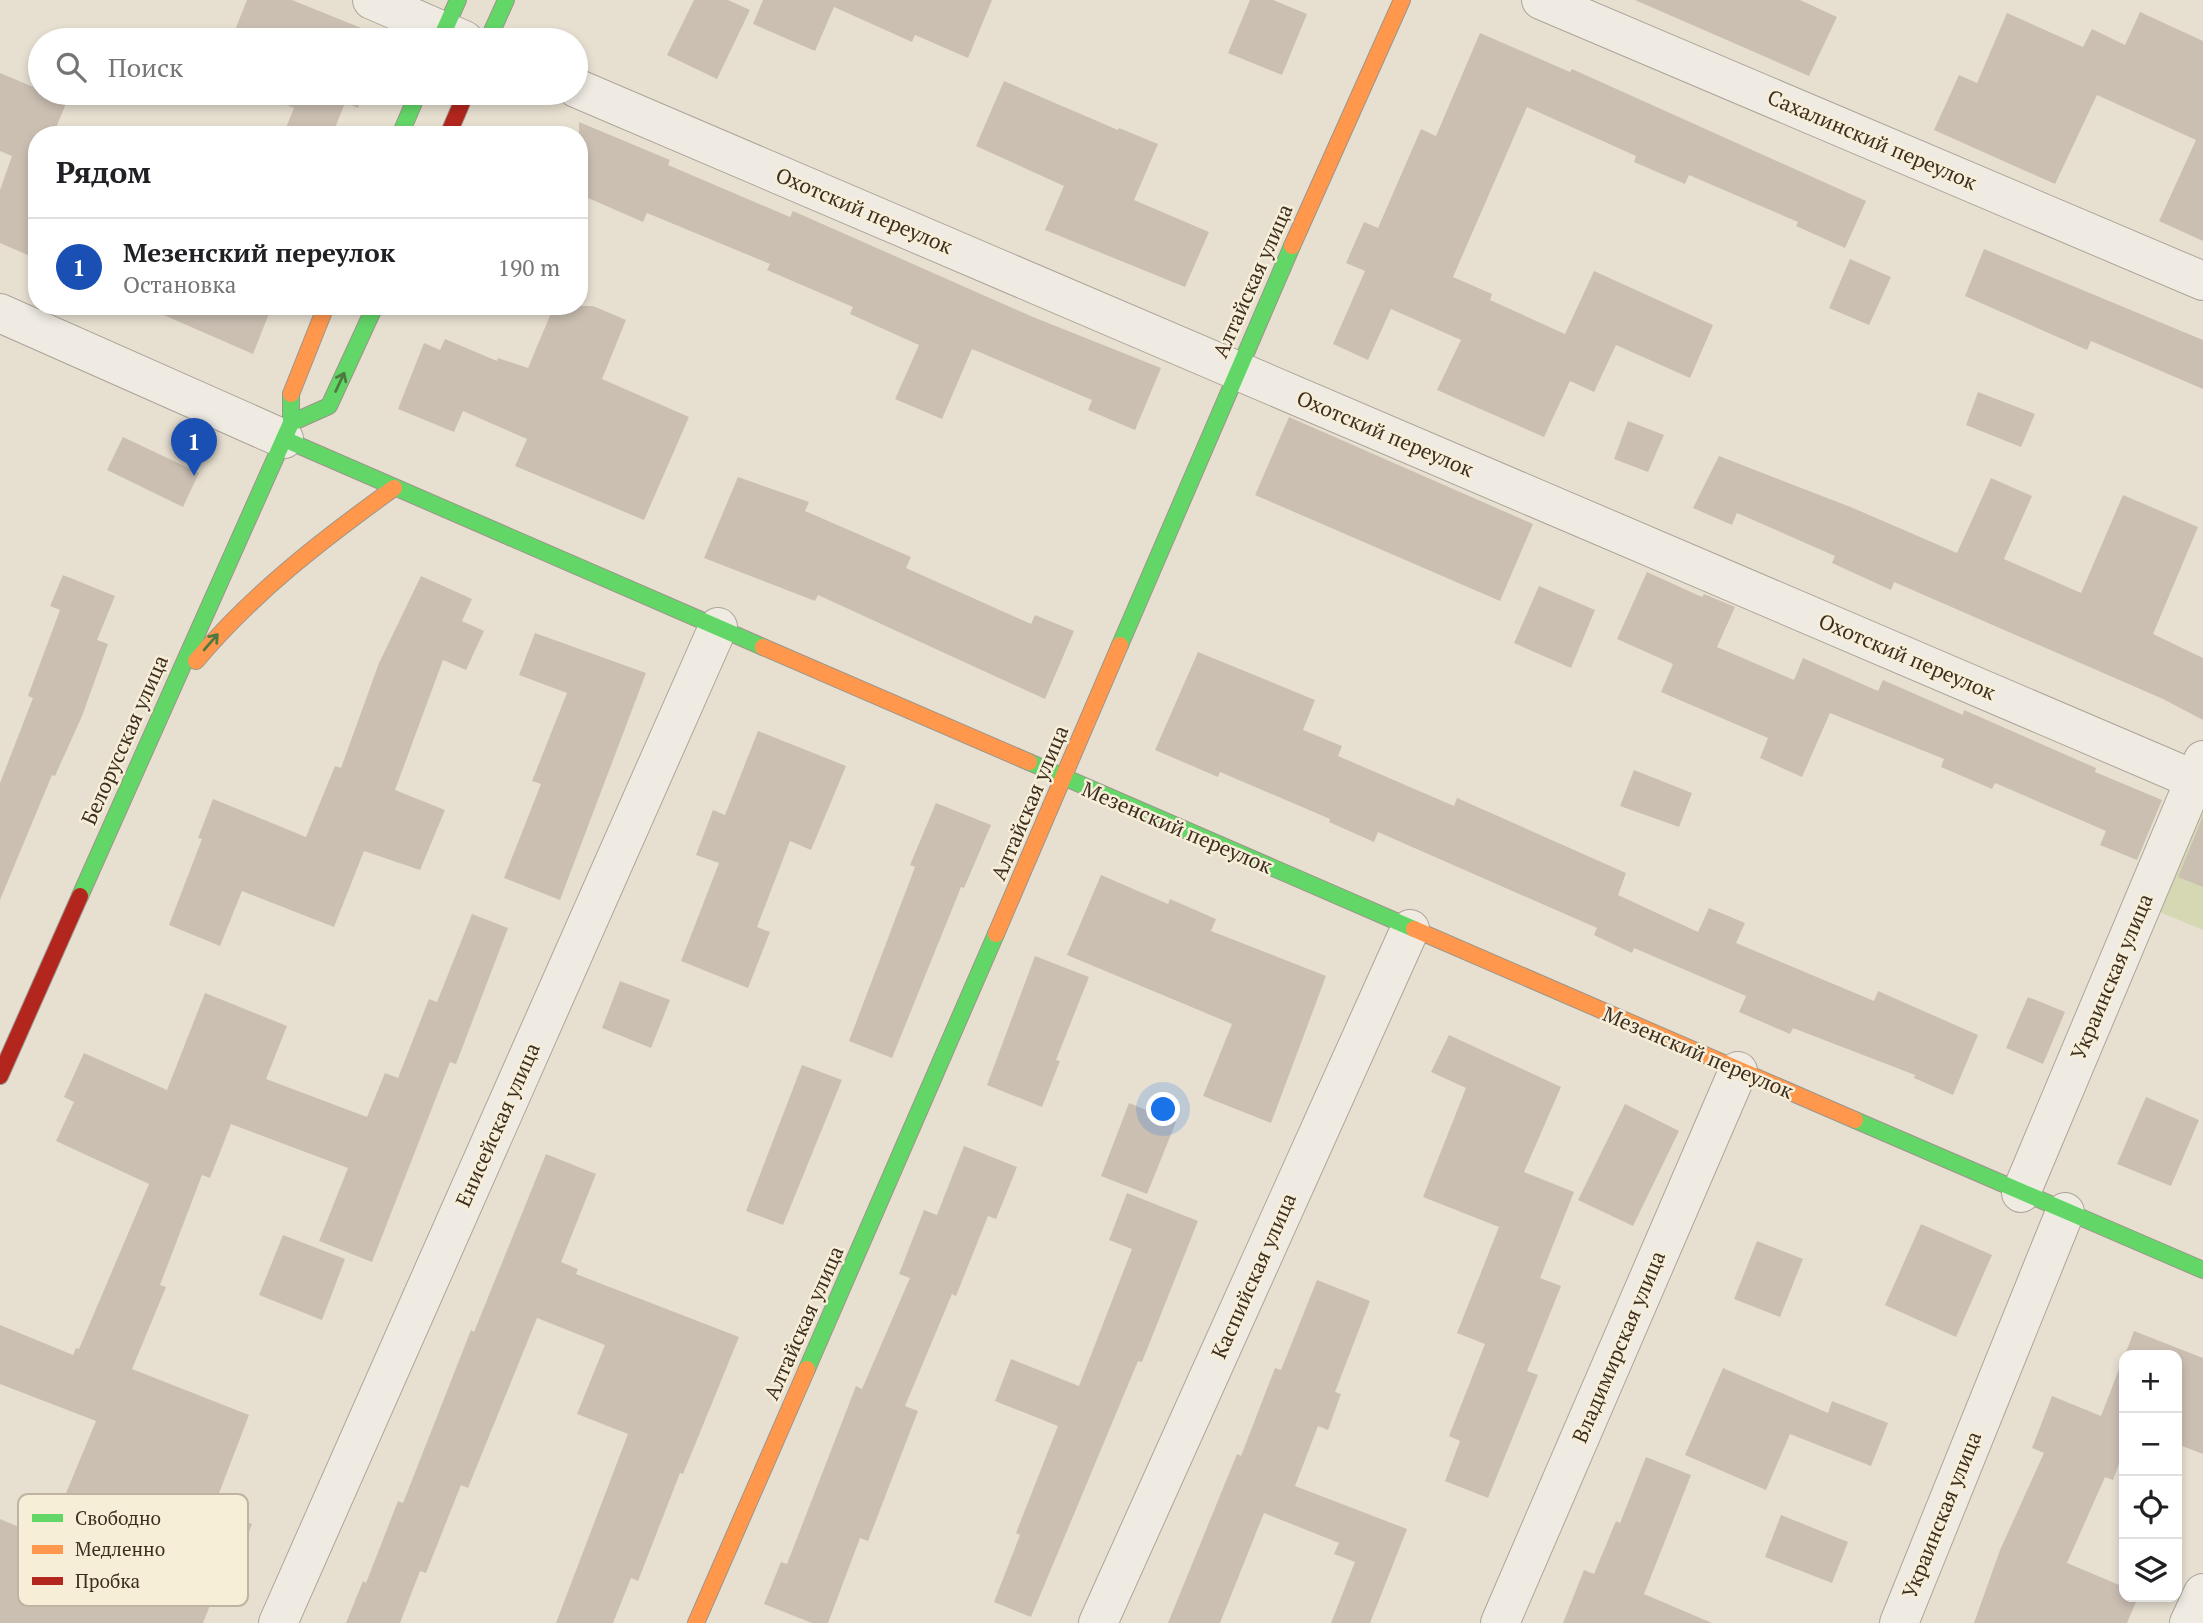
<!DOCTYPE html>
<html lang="ru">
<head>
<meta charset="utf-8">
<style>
	:root { --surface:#fff; --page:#f6f6f6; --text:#202124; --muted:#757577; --line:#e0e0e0; --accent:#786c5e }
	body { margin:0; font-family:"PT Serif",serif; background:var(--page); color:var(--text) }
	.controls { position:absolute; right:21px; bottom:21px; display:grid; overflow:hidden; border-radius:14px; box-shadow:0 4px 10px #0003 }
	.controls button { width:63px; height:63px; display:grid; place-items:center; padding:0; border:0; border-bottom:2px solid var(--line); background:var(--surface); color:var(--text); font:35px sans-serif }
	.you { position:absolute; left:1164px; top:1110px; width:24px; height:24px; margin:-18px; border:5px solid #fff; border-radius:50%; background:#1a73e8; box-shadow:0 0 0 10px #1a73e833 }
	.badge { display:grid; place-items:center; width:46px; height:46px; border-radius:50%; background:var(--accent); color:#fff; font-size:23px; font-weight:700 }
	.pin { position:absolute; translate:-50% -58px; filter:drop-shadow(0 2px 4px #0008) }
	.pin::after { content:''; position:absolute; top:37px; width:24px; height:21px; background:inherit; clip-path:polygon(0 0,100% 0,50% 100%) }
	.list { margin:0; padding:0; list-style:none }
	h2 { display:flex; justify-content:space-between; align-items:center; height:91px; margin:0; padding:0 28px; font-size:30px }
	h2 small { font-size:23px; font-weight:400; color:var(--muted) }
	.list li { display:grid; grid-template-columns:46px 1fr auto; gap:21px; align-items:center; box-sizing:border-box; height:98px; padding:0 28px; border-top:2px solid var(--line) }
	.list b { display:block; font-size:26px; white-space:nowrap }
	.list p { margin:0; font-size:23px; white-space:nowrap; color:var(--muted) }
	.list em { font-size:23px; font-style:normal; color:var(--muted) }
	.icon { flex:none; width:38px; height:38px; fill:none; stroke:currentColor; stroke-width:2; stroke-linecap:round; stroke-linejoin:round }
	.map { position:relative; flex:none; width:2203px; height:1623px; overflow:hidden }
	.search { position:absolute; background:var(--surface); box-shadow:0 4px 10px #0003; left:28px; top:28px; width:560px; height:77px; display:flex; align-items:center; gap:18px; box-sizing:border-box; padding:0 24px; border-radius:38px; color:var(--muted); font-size:26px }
	.panel { position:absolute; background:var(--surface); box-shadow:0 4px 10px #0003; left:28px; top:126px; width:560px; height:189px; border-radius:28px }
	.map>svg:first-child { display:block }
	.green { fill:#d6d7b3 }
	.building { fill:#cbbfb2 }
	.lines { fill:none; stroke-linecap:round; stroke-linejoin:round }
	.street-casing { stroke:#ada599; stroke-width:40 }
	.fast-casing { stroke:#9c958a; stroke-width:18 }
	.slow-casing { stroke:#9c958a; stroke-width:18 }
	.jam-casing { stroke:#9c958a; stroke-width:18 }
	.street { stroke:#efebe3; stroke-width:38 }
	.fast { stroke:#63d668; stroke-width:16 }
	.slow { stroke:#ff974d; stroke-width:16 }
	.jam { stroke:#b3261e; stroke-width:16 }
	.oneway { stroke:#4e7a40 }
	.labels { text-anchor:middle; stroke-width:5; stroke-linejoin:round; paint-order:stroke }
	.street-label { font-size:21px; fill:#3d2e20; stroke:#f7eed8 }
	.key { fill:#f7eed8; stroke:#bfb4a1; stroke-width:2 }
	.key-label { font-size:19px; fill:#3d2e20 }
</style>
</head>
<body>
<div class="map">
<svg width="2203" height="1623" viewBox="0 0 2203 1623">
	<rect width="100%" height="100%" fill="#e7e0d1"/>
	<polygon class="green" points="2203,771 2203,930 2143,905"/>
	<g class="building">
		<polygon points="247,0 292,0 386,38 231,40"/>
		<polygon points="694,0 728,0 750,10 717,79 667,55"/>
		<polygon points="763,0 992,0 968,58 915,35 912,42 834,7 815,51 753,24"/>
		<polygon points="1250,0 1273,0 1307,14 1282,75 1228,53"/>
		<polygon points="1635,0 1800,0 1837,17 1809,76"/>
		<polygon points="2140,12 2203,41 2203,241 2159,221 2196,140 2097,95 2055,184 1934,130 1959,75 1977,83 2007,13 2083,47 2092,29 2125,45"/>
		<polygon points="1480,33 1570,72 1572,69 1866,201 1845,248 1796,226 1798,222 1689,175 1685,184 1634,162 1636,156 1527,107 1453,277 1492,294 1490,300 1565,334 1594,271 1713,325 1690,378 1616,345 1594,392 1570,381 1544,437 1437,390 1461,340 1391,309 1368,360 1333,344 1365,271 1346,263 1364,222 1378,228 1421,129 1436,136"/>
		<polygon points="0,73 67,101 53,135 37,135 37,259 0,243 0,190 12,156 0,151"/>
		<polygon points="1004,81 1118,130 1119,128 1158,144 1134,200 1209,232 1185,287 1045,230 1064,186 976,146"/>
		<polygon points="256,93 364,93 358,108 345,103 332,135 283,135 294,108"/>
		<polygon points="579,122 670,160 668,165 790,217 793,211 1033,317 1161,368 1135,430 1088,410 1092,400 972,349 942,419 895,399 919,345 850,314 853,307 767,270 770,264 647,213 643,222 579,194"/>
		<polygon points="1984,249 2203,340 2203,389 2091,341 2087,350 1965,296"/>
		<polygon points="1850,259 1891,277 1869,325 1829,308"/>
		<polygon points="143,306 272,306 253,354"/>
		<polygon points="554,306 593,306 626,320 602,379 689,417 644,520 515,466 527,439 463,411 454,432 398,409 424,343 440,350 445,339 497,361 498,358 528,368"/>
		<polygon points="1978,392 2035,414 2021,447 1966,425"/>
		<polygon points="1289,417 1533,524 1500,601 1255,495"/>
		<polygon points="1628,421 1664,435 1648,472 1614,459"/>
		<polygon points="123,437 199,473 183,507 107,470"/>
		<polygon points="1719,456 1853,508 1957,553 1991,478 2032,496 2004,559 2081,593 2123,495 2198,527 2153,634 2203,658 2203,720 2163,699 1894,582 1891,590 1832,563 1835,556 1737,513 1732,525 1693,508"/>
		<polygon points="738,477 809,502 805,511 911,557 906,568 1031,624 1035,615 1074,631 1045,699 818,595 815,601 704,558"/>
		<polygon points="1647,572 1702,597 1704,594 1735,607 1717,647 1794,680 1803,658 1878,691 1883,680 1963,715 1964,710 2096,768 2095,772 2162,800 2137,860 2100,845 2106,831 1995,783 1992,789 1941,767 1944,759 1830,713 1802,777 1760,758 1768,738 1661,692 1673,664 1617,639"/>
		<polygon points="63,575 115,596 97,640 108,644 82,716 55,776 52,775 0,900 0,783 33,698 28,696 60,610 50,606"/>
		<polygon points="421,576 472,599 462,621 484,631 466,670 443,660 395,790 445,810 420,870 364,851 334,927 242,891 220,946 169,925 202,839 198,838 213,799 306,837 335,766 341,768 379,663"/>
		<polygon points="1539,586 1595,610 1571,668 1514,643"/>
		<polygon points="535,633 646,673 560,900 504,878 541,784 532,781 567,693 519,675"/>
		<polygon points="1198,652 1315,700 1303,730 1342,746 1338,756 1454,806 1457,798 1626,873 1618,895 1698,932 1709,908 1745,923 1736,943 1874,1001 1878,991 1978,1035 1953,1095 1914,1078 1915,1075 1793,1028 1790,1034 1739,1012 1746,996 1634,948 1632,953 1594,935 1597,928 1378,832 1374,842 1329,822 1330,819 1220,772 1218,777 1155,750"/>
		<polygon points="758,731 846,766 811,850 790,841 757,927 770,932 748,988 681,961 719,863 696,855 713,810 725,815"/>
		<polygon points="1634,770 1692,793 1679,827 1620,806"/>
		<polygon points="936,803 991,825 964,888 961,887 892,1058 849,1041 915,867 910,865"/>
		<polygon points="2203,816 2203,887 2178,877"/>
		<polygon points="1101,875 1168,904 1170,899 1216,919 1211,931 1326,976 1271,1123 1203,1096 1232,1024 1067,955"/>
		<polygon points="472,914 508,928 456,1064 450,1062 372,1262 319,1241 348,1168 231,1124 210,1178 202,1175 160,1285 166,1287 132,1369 249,1415 213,1509 252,1524 228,1587 219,1583 203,1623 0,1623 0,1519 47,1539 96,1421 0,1384 0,1325 73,1355 76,1348 79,1349 149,1184 56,1141 74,1102 64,1097 84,1053 167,1090 205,993 287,1026 266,1079 367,1117 385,1073 398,1078 429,999 437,1002"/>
		<polygon points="1035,956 1089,977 1056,1060 1060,1061 1042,1107 987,1085"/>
		<polygon points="620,981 670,1000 651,1048 602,1028"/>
		<polygon points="2028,997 2065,1012 2043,1064 2006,1048"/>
		<polygon points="1449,1035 1561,1087 1524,1172 1574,1192 1540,1278 1561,1286 1527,1371 1538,1375 1488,1498 1445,1481 1460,1441 1449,1436 1485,1344 1457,1333 1499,1227 1423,1197 1466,1088 1431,1072"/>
		<polygon points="802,1065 842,1080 783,1225 746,1211"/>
		<polygon points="2146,1097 2199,1120 2171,1186 2117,1164"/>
		<polygon points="1129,1103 1176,1122 1147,1194 1101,1176"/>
		<polygon points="1625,1104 1679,1131 1633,1226 1578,1200"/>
		<polygon points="964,1146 1017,1167 996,1219 988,1216 956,1296 952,1294 905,1406 918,1411 868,1541 860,1538 828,1623 812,1623 764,1604 781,1562 787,1564 856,1386 862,1389 910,1278 899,1274 924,1210 937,1215"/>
		<polygon points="546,1154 596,1174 561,1262 578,1269 576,1274 739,1337 683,1474 680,1473 638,1581 631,1578 613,1623 556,1623 628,1434 577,1414 605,1345 537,1318 468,1488 461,1485 426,1573 420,1571 400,1623 346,1623 363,1581 366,1583 398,1501 403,1503 471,1330 474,1332"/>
		<polygon points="1127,1193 1198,1221 1142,1362 1138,1361 1031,1617 994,1602 1020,1535 1016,1533 1058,1426 995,1401 1011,1359 1079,1386 1132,1249 1109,1240"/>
		<polygon points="1921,1224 1992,1255 1956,1337 1885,1305"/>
		<polygon points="283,1235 345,1259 322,1320 259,1295"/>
		<polygon points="1757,1241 1803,1259 1780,1317 1734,1299"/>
		<polygon points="1317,1280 1370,1301 1335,1392 1341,1394 1328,1430 1318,1426 1295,1486 1407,1529 1370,1623 1331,1623 1355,1562 1334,1554 1339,1543 1264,1513 1220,1623 1168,1623 1237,1454 1241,1456 1275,1368 1281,1370"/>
		<polygon points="2134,1331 2203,1358 2203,1454 2177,1444 2177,1355 2125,1355"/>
		<polygon points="2124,1356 2124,1451 2113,1480 2105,1477 2067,1563 2124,1587 2124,1597 2138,1597 2127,1623 1974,1623 2000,1550 2044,1453 2032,1448 2052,1396 2101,1416"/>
		<polygon points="1723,1368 1828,1413 1832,1401 1888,1423 1871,1466 1790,1434 1766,1490 1685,1455"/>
		<polygon points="1646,1457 1691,1475 1644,1594 1712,1623 1563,1623 1584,1570 1594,1574 1616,1521 1620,1523"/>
		<polygon points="1781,1515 1848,1542 1832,1583 1765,1557"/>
	</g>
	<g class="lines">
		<defs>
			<g id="street">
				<polyline points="372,0 464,40"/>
				<polyline points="1541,0 2203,281"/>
				<polyline points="576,88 2195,780"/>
				<polyline points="0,313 284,439"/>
				<polyline points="2021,1193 2203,760"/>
				<polyline points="278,1623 718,627"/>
				<polyline points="1098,1623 1410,929"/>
				<polyline points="1500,1623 1738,1071"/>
				<polyline points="1899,1623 2065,1212"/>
				<polyline points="2189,1623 2203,1593"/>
			</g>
			<g id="fast">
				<polyline points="440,40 458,0"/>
				<polyline points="488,40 506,0"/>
				<polyline points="400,135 418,93"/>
				<polyline points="291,423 329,406 375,306"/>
				<polyline points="284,439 763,647"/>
				<polyline points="1120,645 1292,246"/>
				<polyline points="1029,762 1414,929"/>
				<polyline points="80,896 291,423 291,394"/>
				<polyline points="1855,1120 2203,1270"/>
				<polyline points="807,1369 996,934"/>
			</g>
			<g id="slow">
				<polyline points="1292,246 1402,0"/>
				<polyline points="291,394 326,306"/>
				<polyline points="763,647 1029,762"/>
				<path d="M196,661C253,593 322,540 394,488"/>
				<polyline points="1414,929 1855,1120"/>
				<polyline points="996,934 1120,645"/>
				<polyline points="696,1623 807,1369"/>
			</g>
			<g id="jam">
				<polyline points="448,135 466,93"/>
				<polyline points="0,1076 80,896"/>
			</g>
		</defs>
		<use href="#street" class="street-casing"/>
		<use href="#fast" class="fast-casing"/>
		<use href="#slow" class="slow-casing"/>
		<use href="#jam" class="jam-casing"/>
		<use href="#street" class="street"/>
		<use href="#fast" class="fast"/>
		<use href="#slow" class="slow"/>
		<use href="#jam" class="jam"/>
	</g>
	<defs><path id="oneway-shaft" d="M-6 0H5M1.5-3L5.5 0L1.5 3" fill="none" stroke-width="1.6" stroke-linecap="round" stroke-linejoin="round" transform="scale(1.75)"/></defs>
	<g class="oneway">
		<use href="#oneway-shaft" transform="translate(340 382) rotate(-65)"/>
		<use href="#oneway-shaft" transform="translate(211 642) rotate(-49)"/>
	</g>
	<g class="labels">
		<g class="street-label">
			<text transform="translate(1872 140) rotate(23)" y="7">Сахалинский переулок</text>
			<text transform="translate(864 211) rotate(23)" y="7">Охотский переулок</text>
			<text transform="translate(1253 281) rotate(-66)" y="7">Алтайская улица</text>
			<text transform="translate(1385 434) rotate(23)" y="7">Охотский переулок</text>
			<text transform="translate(1907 657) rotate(23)" y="7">Охотский переулок</text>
			<text transform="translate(125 740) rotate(-66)" y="7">Белорусская улица</text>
			<text transform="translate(1030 803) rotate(-67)" y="7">Алтайская улица</text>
			<text transform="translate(1177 828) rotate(23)" y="7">Мезенский переулок</text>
			<text transform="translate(2112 977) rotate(-67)" y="7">Украинская улица</text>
			<text transform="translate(1698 1053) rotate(23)" y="7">Мезенский переулок</text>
			<text transform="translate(498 1125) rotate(-66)" y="7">Енисейская улица</text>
			<text transform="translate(1254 1276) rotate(-66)" y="7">Каспийская улица</text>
			<text transform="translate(804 1323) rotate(-66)" y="7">Алтайская улица</text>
			<text transform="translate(1619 1347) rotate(-67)" y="7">Владимирская улица</text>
			<text transform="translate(1942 1515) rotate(-68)" y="7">Украинская улица</text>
		</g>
	</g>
	<rect x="18" y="1494" width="230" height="112" rx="10" class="key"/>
	<rect x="32" y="1514" width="31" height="8" fill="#63d668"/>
	<rect x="32" y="1545" width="31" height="9" fill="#ff974d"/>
	<rect x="32" y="1577" width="31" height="8" fill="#b3261e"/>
	<g class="key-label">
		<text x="75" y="1525">Свободно</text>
		<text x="75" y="1556">Медленно</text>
		<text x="75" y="1588">Пробка</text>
	</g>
</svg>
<div class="controls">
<button>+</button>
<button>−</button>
<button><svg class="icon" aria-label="locate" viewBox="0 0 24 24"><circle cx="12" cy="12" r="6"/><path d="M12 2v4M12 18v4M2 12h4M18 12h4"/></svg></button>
<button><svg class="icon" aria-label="layers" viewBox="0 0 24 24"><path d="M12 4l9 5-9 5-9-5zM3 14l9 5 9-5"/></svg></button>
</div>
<div class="you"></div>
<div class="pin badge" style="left:194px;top:476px;background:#1a4fb4">1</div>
<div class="search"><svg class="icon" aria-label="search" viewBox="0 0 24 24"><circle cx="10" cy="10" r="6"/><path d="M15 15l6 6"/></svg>Поиск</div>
<section class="panel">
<h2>Рядом<small></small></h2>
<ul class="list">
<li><span class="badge" style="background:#1a4fb4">1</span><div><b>Мезенский переулок</b><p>Остановка</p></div><em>190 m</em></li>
</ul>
</section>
</div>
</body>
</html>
